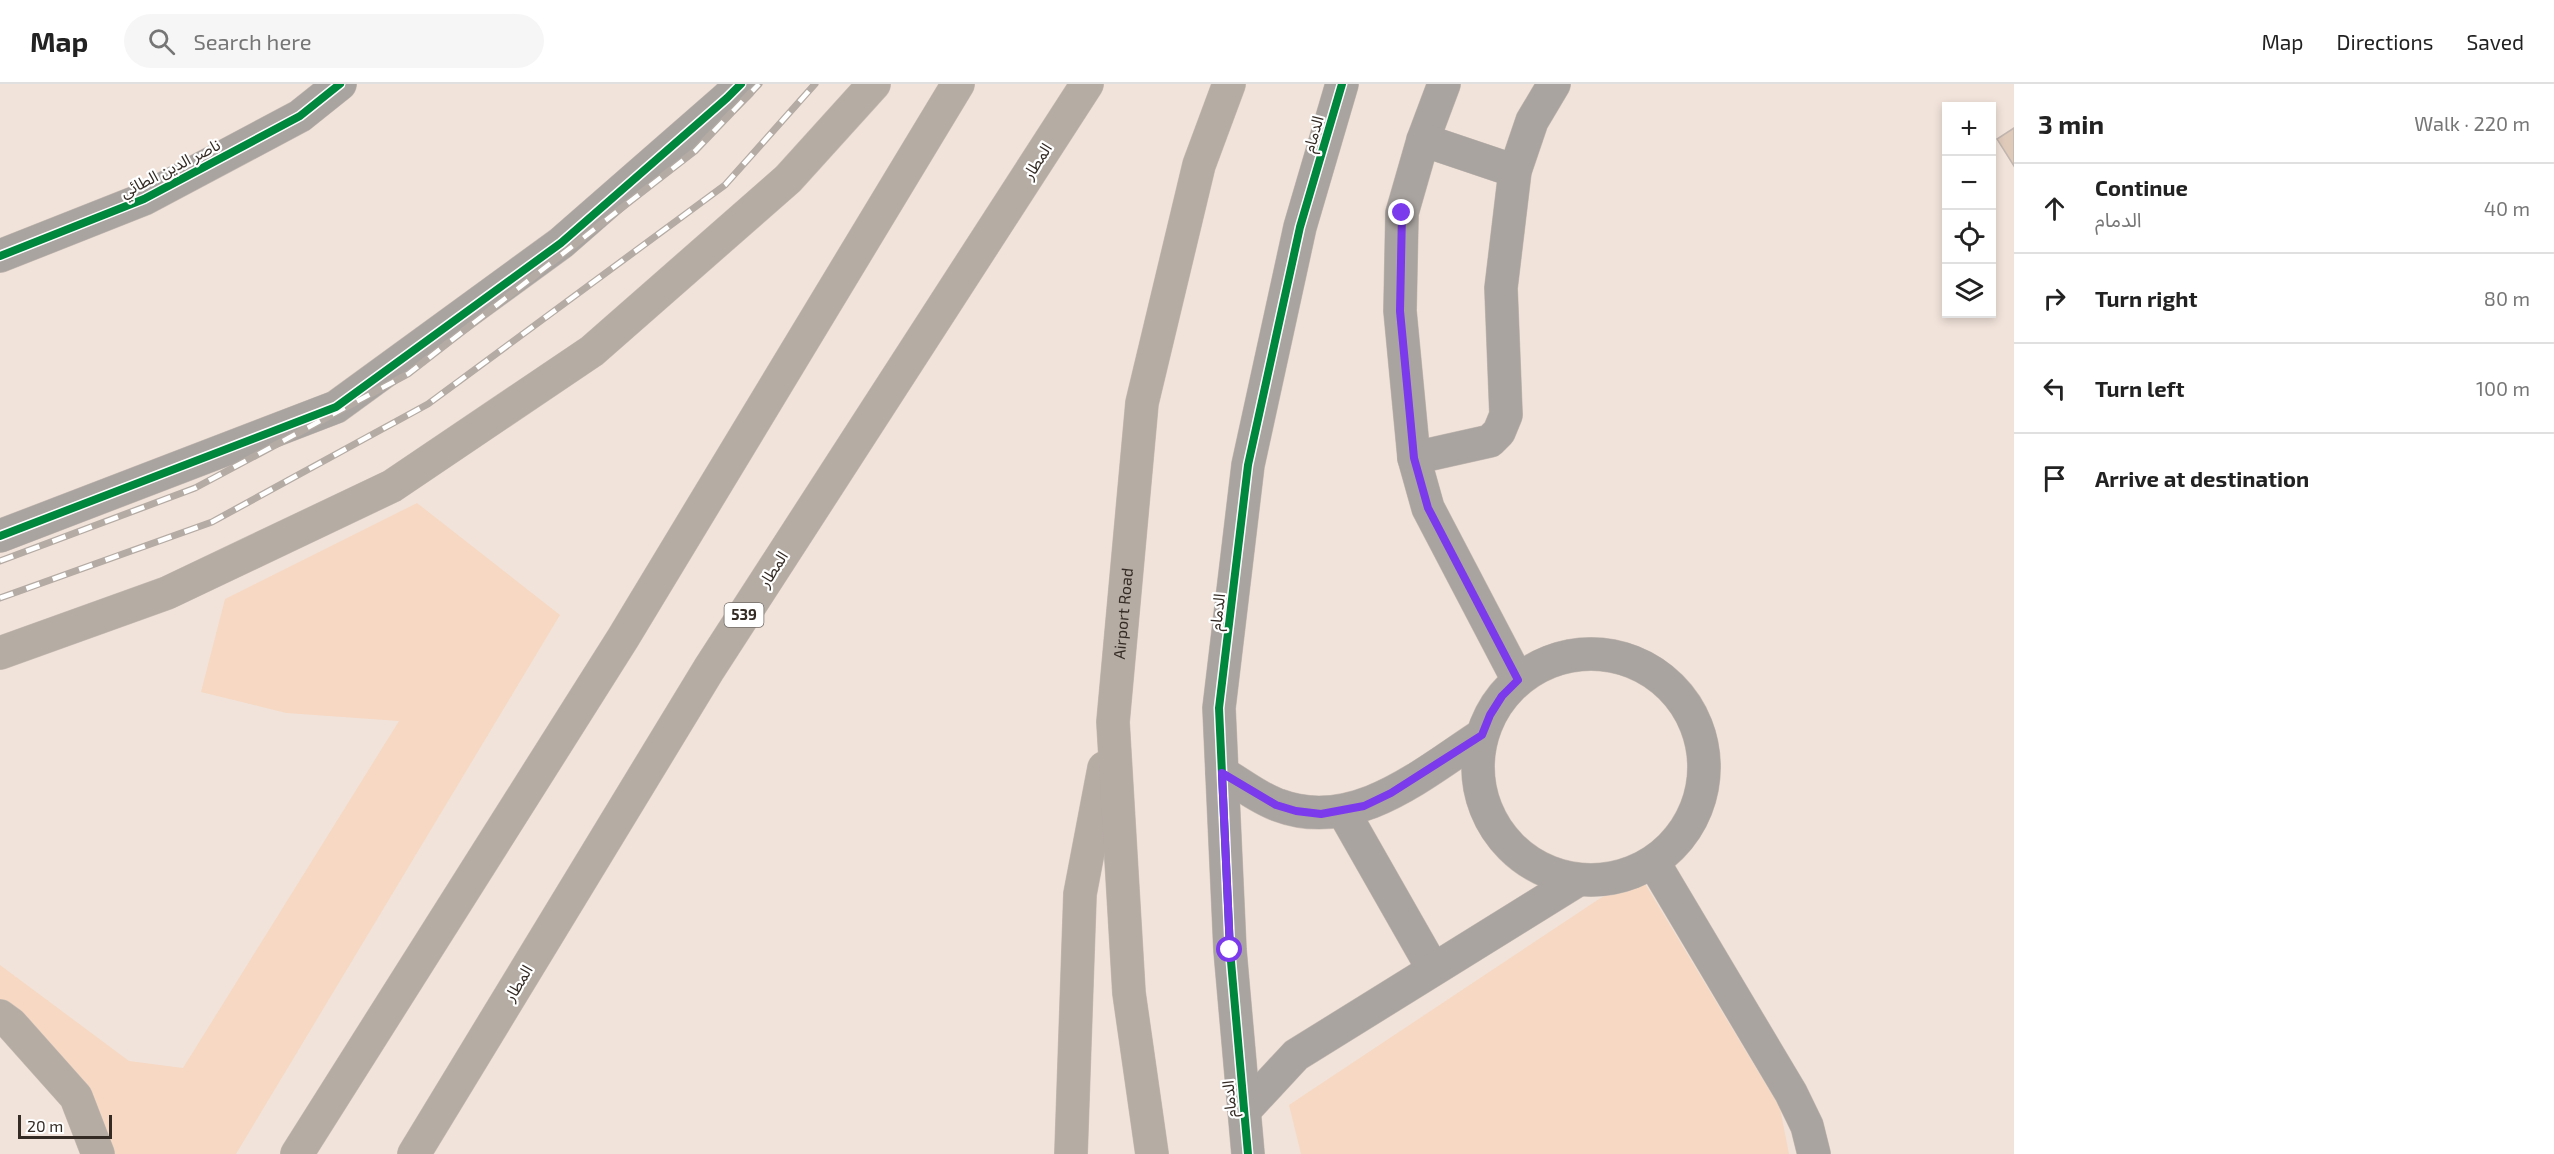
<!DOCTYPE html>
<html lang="en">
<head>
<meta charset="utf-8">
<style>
	:root { --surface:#fff; --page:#f6f6f6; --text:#222; --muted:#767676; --line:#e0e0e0 }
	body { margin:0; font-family:"Exo 2","Noto Sans Arabic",sans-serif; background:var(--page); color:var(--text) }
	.controls { position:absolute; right:18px; top:18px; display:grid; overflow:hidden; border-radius:0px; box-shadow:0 3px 9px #0003 }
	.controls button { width:54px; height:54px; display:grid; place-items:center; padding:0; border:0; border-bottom:2px solid var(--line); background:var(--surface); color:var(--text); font:30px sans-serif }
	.scale { position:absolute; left:18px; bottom:15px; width:94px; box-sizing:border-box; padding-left:6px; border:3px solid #342b24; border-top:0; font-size:16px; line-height:21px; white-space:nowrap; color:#342b24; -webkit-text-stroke:4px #fff; paint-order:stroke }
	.stop { position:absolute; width:18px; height:18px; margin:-14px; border:4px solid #7c3aed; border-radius:50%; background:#fff }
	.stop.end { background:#7c3aed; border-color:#fff; box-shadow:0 2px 6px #0008 }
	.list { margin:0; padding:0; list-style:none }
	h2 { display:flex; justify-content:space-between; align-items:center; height:78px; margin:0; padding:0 24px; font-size:26px }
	h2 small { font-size:20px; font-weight:400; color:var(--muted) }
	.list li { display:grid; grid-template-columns:39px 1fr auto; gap:18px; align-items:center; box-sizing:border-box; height:90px; padding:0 24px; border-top:2px solid var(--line) }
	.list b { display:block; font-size:22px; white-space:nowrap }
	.list p { margin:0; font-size:20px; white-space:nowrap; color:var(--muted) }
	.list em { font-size:20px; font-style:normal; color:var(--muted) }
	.icon { flex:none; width:33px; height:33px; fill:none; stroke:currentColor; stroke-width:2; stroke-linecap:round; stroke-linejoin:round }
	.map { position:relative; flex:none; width:2014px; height:1070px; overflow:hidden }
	header { display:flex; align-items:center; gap:36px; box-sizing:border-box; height:84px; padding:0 30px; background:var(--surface); border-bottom:2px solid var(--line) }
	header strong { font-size:28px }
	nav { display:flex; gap:33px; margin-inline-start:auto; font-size:21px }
	.search { width:420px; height:54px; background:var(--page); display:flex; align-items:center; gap:15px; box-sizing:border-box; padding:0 21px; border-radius:33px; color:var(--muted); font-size:22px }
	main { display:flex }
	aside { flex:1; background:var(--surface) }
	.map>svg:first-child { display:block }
	.green { fill:#f6d8c3 }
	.building { fill:#dfc9b9; stroke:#c1b6af; stroke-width:1.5 }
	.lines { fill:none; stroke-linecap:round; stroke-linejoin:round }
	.minor-casing { stroke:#cabfb7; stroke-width:34 }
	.highway-casing { stroke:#cabfb7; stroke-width:34 }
	.minor { stroke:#aaa4a0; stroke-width:33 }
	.highway { stroke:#b5aca4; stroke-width:33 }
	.rail-casing { stroke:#b4aba4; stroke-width:7 }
	.rail { stroke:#fff; stroke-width:4.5; stroke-dasharray:14; stroke-linecap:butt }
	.cycleway-casing { stroke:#fff; stroke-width:11 }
	.cycleway { stroke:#00873e; stroke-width:8 }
	.route { stroke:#7c3aed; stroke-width:8 }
	.labels { text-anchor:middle; stroke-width:4.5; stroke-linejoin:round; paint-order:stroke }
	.shield { fill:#fff; stroke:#716b66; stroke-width:1.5 }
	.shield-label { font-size:15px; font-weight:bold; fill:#342b24 }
	.street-label { font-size:16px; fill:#342b24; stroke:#fff }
</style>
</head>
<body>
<header>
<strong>Map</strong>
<div class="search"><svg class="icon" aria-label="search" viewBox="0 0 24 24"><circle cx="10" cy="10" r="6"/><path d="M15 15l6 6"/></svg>Search here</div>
<nav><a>Map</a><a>Directions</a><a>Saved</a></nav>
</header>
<main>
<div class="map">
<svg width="2014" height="1070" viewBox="0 0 2014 1070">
	<rect width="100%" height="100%" fill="#f1e3da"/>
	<g class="green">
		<polygon points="417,419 560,531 236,1070 115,1070 78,990 0,930 0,881 129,977 183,984 399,637 286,629 201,608 225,515"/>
		<polygon points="1641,793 1780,1024 1789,1070 1301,1070 1289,1021 1599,815"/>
	</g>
	<polygon class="building" points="2014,44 2014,82 1997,55"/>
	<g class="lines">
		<defs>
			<g id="minor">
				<polyline points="1444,0 1423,56 1402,129 1400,227 1414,374 1428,424 1518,596"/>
				<polyline points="1423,56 1515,87"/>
				<polyline points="0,172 144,115 300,32 340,0"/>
				<polyline points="1414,374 1490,357 1499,348 1506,331 1501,204 1515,87 1532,37 1554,0"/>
				<polyline points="0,452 336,323 561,159 727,14 741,0"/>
				<circle cx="1591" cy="683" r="113"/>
				<path d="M1222,689C1240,699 1258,714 1278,721C1354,750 1422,690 1482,651"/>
				<polyline points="1343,727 1433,885"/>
				<polyline points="1654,779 1791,1009 1807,1042 1814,1070"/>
				<polyline points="1244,1027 1296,971 1578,796"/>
				<polyline points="1248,1070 1230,866 1219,624 1248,381 1300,143 1342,0"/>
			</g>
			<g id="highway">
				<polyline points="0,569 167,509 392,402 592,267 788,95 874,0"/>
				<polyline points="0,932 11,940 76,1013 98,1070"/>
				<polyline points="297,1070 623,554 958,0"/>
				<polyline points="414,1070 709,585 1087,0"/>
				<polyline points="1071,1070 1080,810 1104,684"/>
				<path id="s1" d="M1152,1070L1129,909L1113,638L1142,319L1199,81L1229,0"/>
			</g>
		</defs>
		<use href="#minor" class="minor-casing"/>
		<use href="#highway" class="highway-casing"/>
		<use href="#minor" class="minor"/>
		<use href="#highway" class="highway"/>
		<defs>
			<g id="rail">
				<polyline points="0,477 195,404 408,290 695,67 759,0"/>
				<polyline points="0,514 212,438 428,320 725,101 815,0"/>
			</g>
		</defs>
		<use href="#rail" class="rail-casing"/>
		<use href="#rail" class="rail"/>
		<defs>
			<g id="cycleway">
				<polyline points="0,172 144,115 300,32 340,0"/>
				<polyline points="0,452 336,323 561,159 727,14 741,0"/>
				<polyline points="1248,1070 1230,866 1219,624 1248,381 1300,143 1342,0"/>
			</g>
		</defs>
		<use href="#cycleway" class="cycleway-casing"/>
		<use href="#cycleway" class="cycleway"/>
	</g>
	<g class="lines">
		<polyline class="route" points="1230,866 1222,689 1276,721 1296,727 1321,730 1364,722 1391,709 1482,651 1490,631 1502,612 1518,596 1428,424 1414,374 1400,227 1402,129"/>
	</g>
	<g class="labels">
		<rect class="shield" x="724.5" y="519" width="39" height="24" rx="4.5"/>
		<g class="shield-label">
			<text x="744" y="536">539</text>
		</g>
		<g class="street-label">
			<text transform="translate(1313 50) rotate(-74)" y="6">الدمام</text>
			<text transform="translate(1037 77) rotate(-57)" y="6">المطار</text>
			<text transform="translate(170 84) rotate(-27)" y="6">ناصر الدين الطائي</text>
			<text transform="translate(773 485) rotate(-57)" y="6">المطار</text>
			<text transform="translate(1217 528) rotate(-83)" y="6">الدمام</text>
			<text dy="6" stroke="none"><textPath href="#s1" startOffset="543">Airport Road</textPath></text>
			<text transform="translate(518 899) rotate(-59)" y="6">المطار</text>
			<text transform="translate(1229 1015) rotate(-95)" y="6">الدمام</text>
		</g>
	</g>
</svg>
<div class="controls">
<button>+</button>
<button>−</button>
<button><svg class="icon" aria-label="locate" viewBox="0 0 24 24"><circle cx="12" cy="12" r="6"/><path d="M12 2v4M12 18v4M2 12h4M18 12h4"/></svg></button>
<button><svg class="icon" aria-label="layers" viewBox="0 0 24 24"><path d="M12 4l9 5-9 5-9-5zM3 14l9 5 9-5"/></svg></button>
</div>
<div class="scale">20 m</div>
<div class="stop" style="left:1230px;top:866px"></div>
<div class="stop end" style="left:1402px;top:129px"></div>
</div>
<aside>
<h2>3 min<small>Walk · 220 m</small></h2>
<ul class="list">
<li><svg class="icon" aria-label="ahead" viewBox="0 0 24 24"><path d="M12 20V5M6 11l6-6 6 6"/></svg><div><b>Continue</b><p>الدمام</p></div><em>40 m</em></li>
<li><svg class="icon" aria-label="right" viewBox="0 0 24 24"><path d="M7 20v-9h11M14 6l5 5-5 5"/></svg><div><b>Turn right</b></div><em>80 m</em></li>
<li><svg class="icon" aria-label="left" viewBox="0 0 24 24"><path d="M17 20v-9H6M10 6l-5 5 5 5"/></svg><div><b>Turn left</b></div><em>100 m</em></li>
<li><svg class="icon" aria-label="arrive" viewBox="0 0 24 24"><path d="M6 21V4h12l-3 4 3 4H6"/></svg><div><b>Arrive at destination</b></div></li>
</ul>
</aside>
</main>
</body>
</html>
